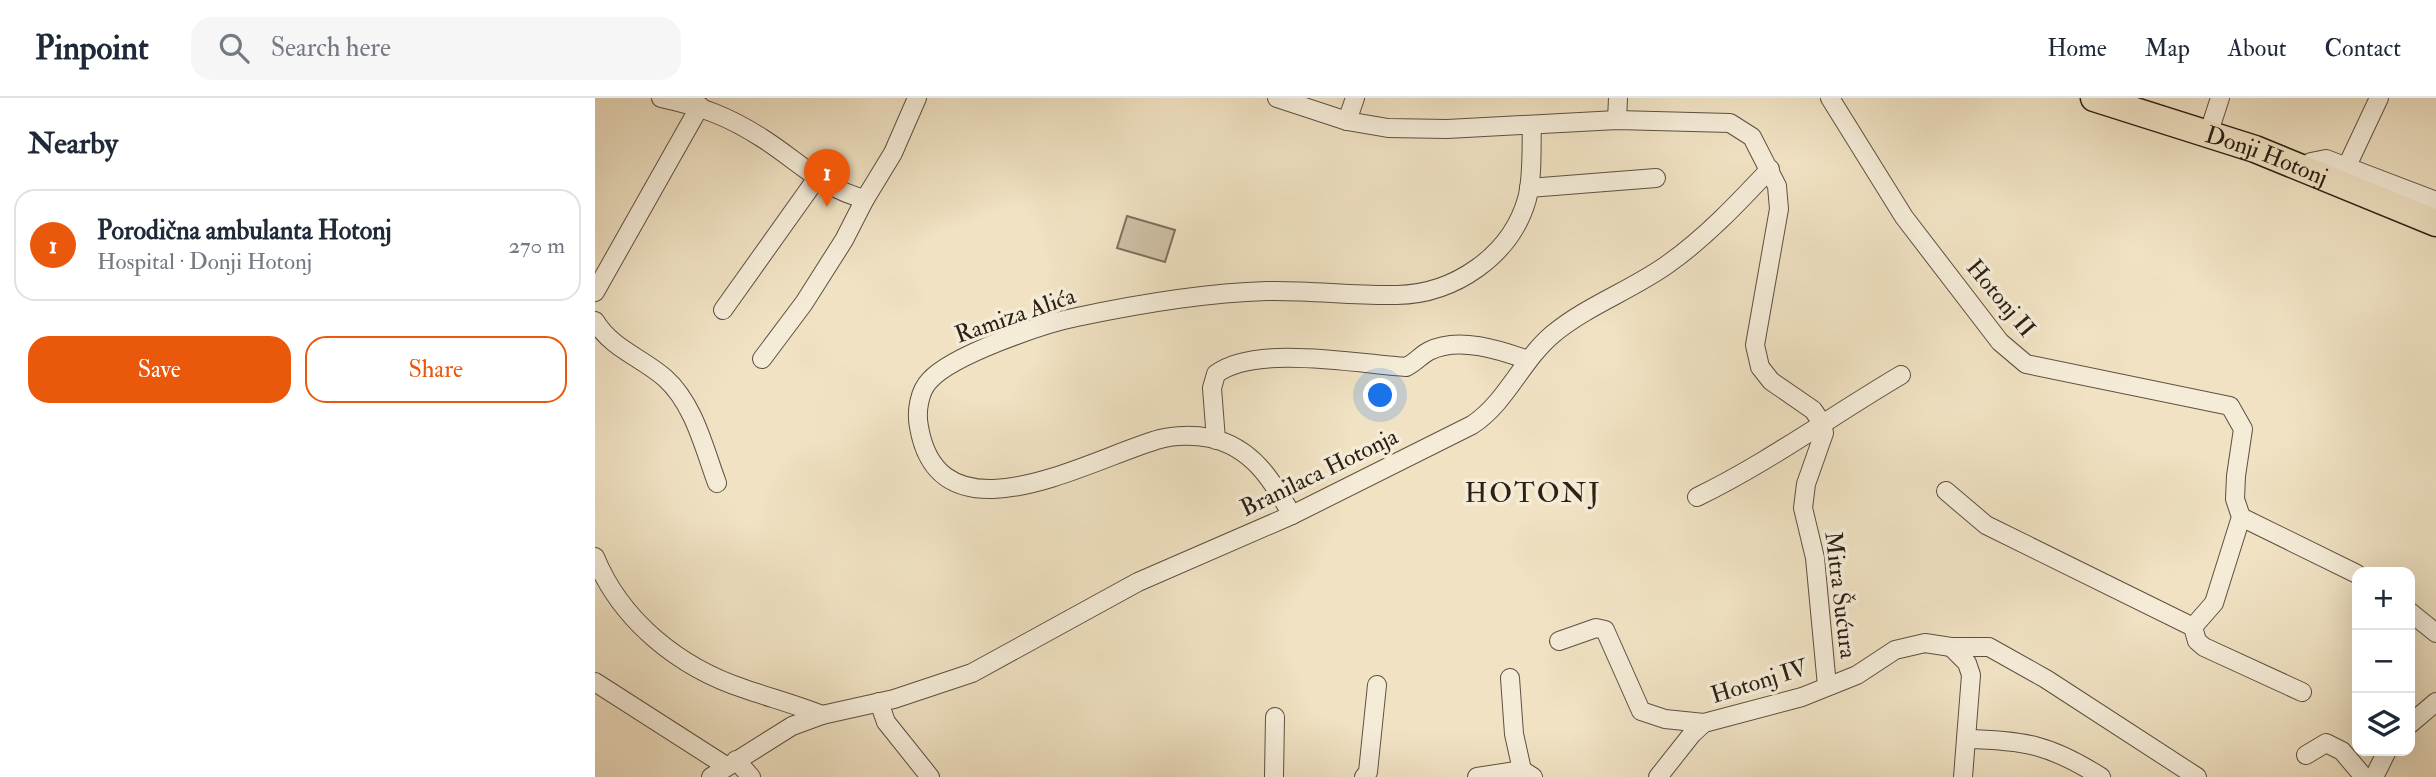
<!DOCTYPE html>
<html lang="en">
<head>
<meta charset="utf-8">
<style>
	:root { --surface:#fff; --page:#f6f6f7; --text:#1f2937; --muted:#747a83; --line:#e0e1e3; --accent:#ea580c }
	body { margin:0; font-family:"IM FELL Double Pica",serif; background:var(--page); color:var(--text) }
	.controls { position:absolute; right:21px; bottom:21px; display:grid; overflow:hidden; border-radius:14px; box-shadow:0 7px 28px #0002 }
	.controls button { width:63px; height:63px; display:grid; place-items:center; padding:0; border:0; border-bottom:2px solid var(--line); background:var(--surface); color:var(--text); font:35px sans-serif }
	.you { position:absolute; left:786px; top:298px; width:24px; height:24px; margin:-18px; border:5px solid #fff; border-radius:50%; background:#1a73e8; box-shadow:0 0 0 10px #1a73e833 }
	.badge { display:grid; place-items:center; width:46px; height:46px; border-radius:50%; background:var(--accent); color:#fff; font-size:23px; font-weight:700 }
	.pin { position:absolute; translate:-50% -58px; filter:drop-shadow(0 2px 4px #0008) }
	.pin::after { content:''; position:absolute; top:37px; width:24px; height:21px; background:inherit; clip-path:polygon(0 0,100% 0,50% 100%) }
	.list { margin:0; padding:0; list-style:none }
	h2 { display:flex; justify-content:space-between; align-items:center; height:91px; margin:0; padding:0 28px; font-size:30px }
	h2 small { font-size:23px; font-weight:400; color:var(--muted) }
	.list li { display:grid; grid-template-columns:46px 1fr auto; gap:21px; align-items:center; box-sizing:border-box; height:112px; margin:0 14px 14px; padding:0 14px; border:2px solid var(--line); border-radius:21px }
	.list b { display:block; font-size:26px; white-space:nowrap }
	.list p { margin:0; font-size:23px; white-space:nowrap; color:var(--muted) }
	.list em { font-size:23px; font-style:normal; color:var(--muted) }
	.actions { display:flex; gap:14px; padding:21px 28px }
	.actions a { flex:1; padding:16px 0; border:2px solid var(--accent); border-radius:21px; text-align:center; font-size:24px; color:var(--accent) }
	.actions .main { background:var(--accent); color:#fff }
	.icon { flex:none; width:38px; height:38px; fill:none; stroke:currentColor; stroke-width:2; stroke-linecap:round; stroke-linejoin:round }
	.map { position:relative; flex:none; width:1841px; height:679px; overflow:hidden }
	header { display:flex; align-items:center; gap:42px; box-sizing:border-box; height:98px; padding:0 35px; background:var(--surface); border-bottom:2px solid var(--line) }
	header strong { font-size:33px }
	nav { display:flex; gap:38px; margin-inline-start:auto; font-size:24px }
	.search { width:490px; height:63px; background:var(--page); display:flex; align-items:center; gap:18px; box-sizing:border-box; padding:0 24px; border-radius:21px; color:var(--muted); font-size:26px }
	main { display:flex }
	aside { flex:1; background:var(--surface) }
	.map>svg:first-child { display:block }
	.park { fill:#cfc1a6; stroke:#7e705e; stroke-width:2 }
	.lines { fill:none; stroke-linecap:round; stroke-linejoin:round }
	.street-casing { stroke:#5d5041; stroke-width:20 }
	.primary-casing { stroke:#2c2016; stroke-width:29 }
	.street { stroke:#f5ecd8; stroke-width:18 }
	.primary { stroke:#f0e2c3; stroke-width:26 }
	.labels { text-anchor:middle; stroke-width:7; stroke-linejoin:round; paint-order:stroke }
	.street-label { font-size:24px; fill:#2c2016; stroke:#f5ecd8 }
	.quarter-label { font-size:28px; letter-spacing:2px; fill:#2c2016; stroke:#f5ecd8 }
</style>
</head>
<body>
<header>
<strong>Pinpoint</strong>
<div class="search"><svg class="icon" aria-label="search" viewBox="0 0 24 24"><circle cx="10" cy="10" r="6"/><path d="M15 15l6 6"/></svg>Search here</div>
<nav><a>Home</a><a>Map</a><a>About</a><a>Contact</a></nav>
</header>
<main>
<aside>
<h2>Nearby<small></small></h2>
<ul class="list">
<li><span class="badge">1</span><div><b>Porodična ambulanta Hotonj</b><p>Hospital · Donji Hotonj</p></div><em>270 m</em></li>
</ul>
<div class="actions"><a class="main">Save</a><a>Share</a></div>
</aside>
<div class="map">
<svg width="1841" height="679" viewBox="0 0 1841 679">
	<rect width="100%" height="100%" fill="#f0e2c3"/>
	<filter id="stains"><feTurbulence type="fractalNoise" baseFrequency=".00286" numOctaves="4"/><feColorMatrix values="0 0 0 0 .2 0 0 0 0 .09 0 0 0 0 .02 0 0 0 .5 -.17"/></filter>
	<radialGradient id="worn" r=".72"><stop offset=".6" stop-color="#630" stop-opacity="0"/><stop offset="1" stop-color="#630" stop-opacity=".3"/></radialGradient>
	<polygon class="park" points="532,118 580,132 570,164 522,150"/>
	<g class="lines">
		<defs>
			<g id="street">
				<path d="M66,0C107,9 131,17 167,40C202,62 228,91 270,101L298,55L322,0"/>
				<polyline points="682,0 752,23 793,30 852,31 1022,22 1135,25 1157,39 1182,88 1184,111 1160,247 1165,269 1176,283 1218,312 1227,325 1229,335 1211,386 1208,410 1220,460 1232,588"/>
				<polyline points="1235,0 1309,119 1405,244 1431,266 1635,308 1648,331 1641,378 1640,401 1646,419 1619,505 1598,529"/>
				<polyline points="1022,22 1023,0"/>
				<polyline points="752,23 760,0"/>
				<polyline points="1613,37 1625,0"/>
				<polyline points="1752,68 1784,0"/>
				<polyline points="1708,71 1716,64 1731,61 1841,103"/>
				<polyline points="934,90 1061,80"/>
				<polyline points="0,194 105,8"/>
				<polyline points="128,212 222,80"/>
				<path d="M0,223C17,251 46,259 70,280C99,306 109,350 122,385"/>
				<polyline points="167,261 209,205 249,142 270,101"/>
				<path d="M621,342L617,290L621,276C660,246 765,266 811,269C820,265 826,257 834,253C863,238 905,252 933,262"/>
				<polyline points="1351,393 1391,427 1598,529 1602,543 1609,549 1707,594"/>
				<path d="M1102,399C1174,364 1238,317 1306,277"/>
				<path d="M697,417C677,382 657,349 615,340C600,337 580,337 565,341C496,360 345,450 324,329C321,314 324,293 335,282C358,257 447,226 482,219C543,206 609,195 672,193C715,192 758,198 802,197C859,196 916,158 932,101C938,78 936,51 937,27"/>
				<polyline points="1646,419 1762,476"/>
				<path d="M0,459C26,523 85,570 150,591C176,600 202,607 227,617"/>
				<polyline points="1815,514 1841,535"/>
				<polyline points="964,543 1001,530 1010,532 1046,613 1070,621 1109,625"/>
				<polyline points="1356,549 1372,565 1376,577 1368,679"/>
				<polyline points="915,580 919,636 927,672"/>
				<polyline points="0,584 131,668"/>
				<polyline points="284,604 291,624 335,679"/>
				<polyline points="1815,626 1841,604"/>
				<path d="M1371,641C1429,642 1456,647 1506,679"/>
				<polyline points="1711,657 1731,645 1747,653 1769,679"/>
				<polyline points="141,662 156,679"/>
				<path d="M116,679L197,628L227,617L299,601L377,575L543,484L697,417L877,327C912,304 926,263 958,236C993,207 1037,192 1073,166C1111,139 1143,105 1175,71"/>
				<polyline points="679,679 680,619"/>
				<polyline points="769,679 773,674 782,587"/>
				<polyline points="882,679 927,672 938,679"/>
				<polyline points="1063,679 1097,636 1109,625 1207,599 1262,577 1300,552 1330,545 1356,549 1394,549 1451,581 1602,679"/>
				<polyline points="1779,679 1792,653"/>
			</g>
			<g id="primary">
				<path id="s1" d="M1499,0L1660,51L1841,125"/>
			</g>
		</defs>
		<use href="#street" class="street-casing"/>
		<use href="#primary" class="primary-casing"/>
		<use href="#street" class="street"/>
		<use href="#primary" class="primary"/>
	</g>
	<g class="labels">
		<g class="street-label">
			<text dy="8" stroke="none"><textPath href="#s1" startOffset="182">Donji Hotonj</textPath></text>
			<text transform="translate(1406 200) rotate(50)" y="8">Hotonj II</text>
			<text transform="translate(420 217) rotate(-19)" y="8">Ramiza Alića</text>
			<text transform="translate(724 374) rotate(-26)" y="8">Branilaca Hotonja</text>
			<text transform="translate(1246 497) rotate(83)" y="8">Mitra Šućura</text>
			<text transform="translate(1164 583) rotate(-17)" y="8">Hotonj IV</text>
		</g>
		<g class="quarter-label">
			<text x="938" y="404">HOTONJ</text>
		</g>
	</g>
	<rect width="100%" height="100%" filter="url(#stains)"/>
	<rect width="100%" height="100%" fill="url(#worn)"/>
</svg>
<div class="controls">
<button>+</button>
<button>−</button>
<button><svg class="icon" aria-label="layers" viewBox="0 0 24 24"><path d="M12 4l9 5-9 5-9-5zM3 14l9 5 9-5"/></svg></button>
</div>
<div class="you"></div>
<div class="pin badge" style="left:232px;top:109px">1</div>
</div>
</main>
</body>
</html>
